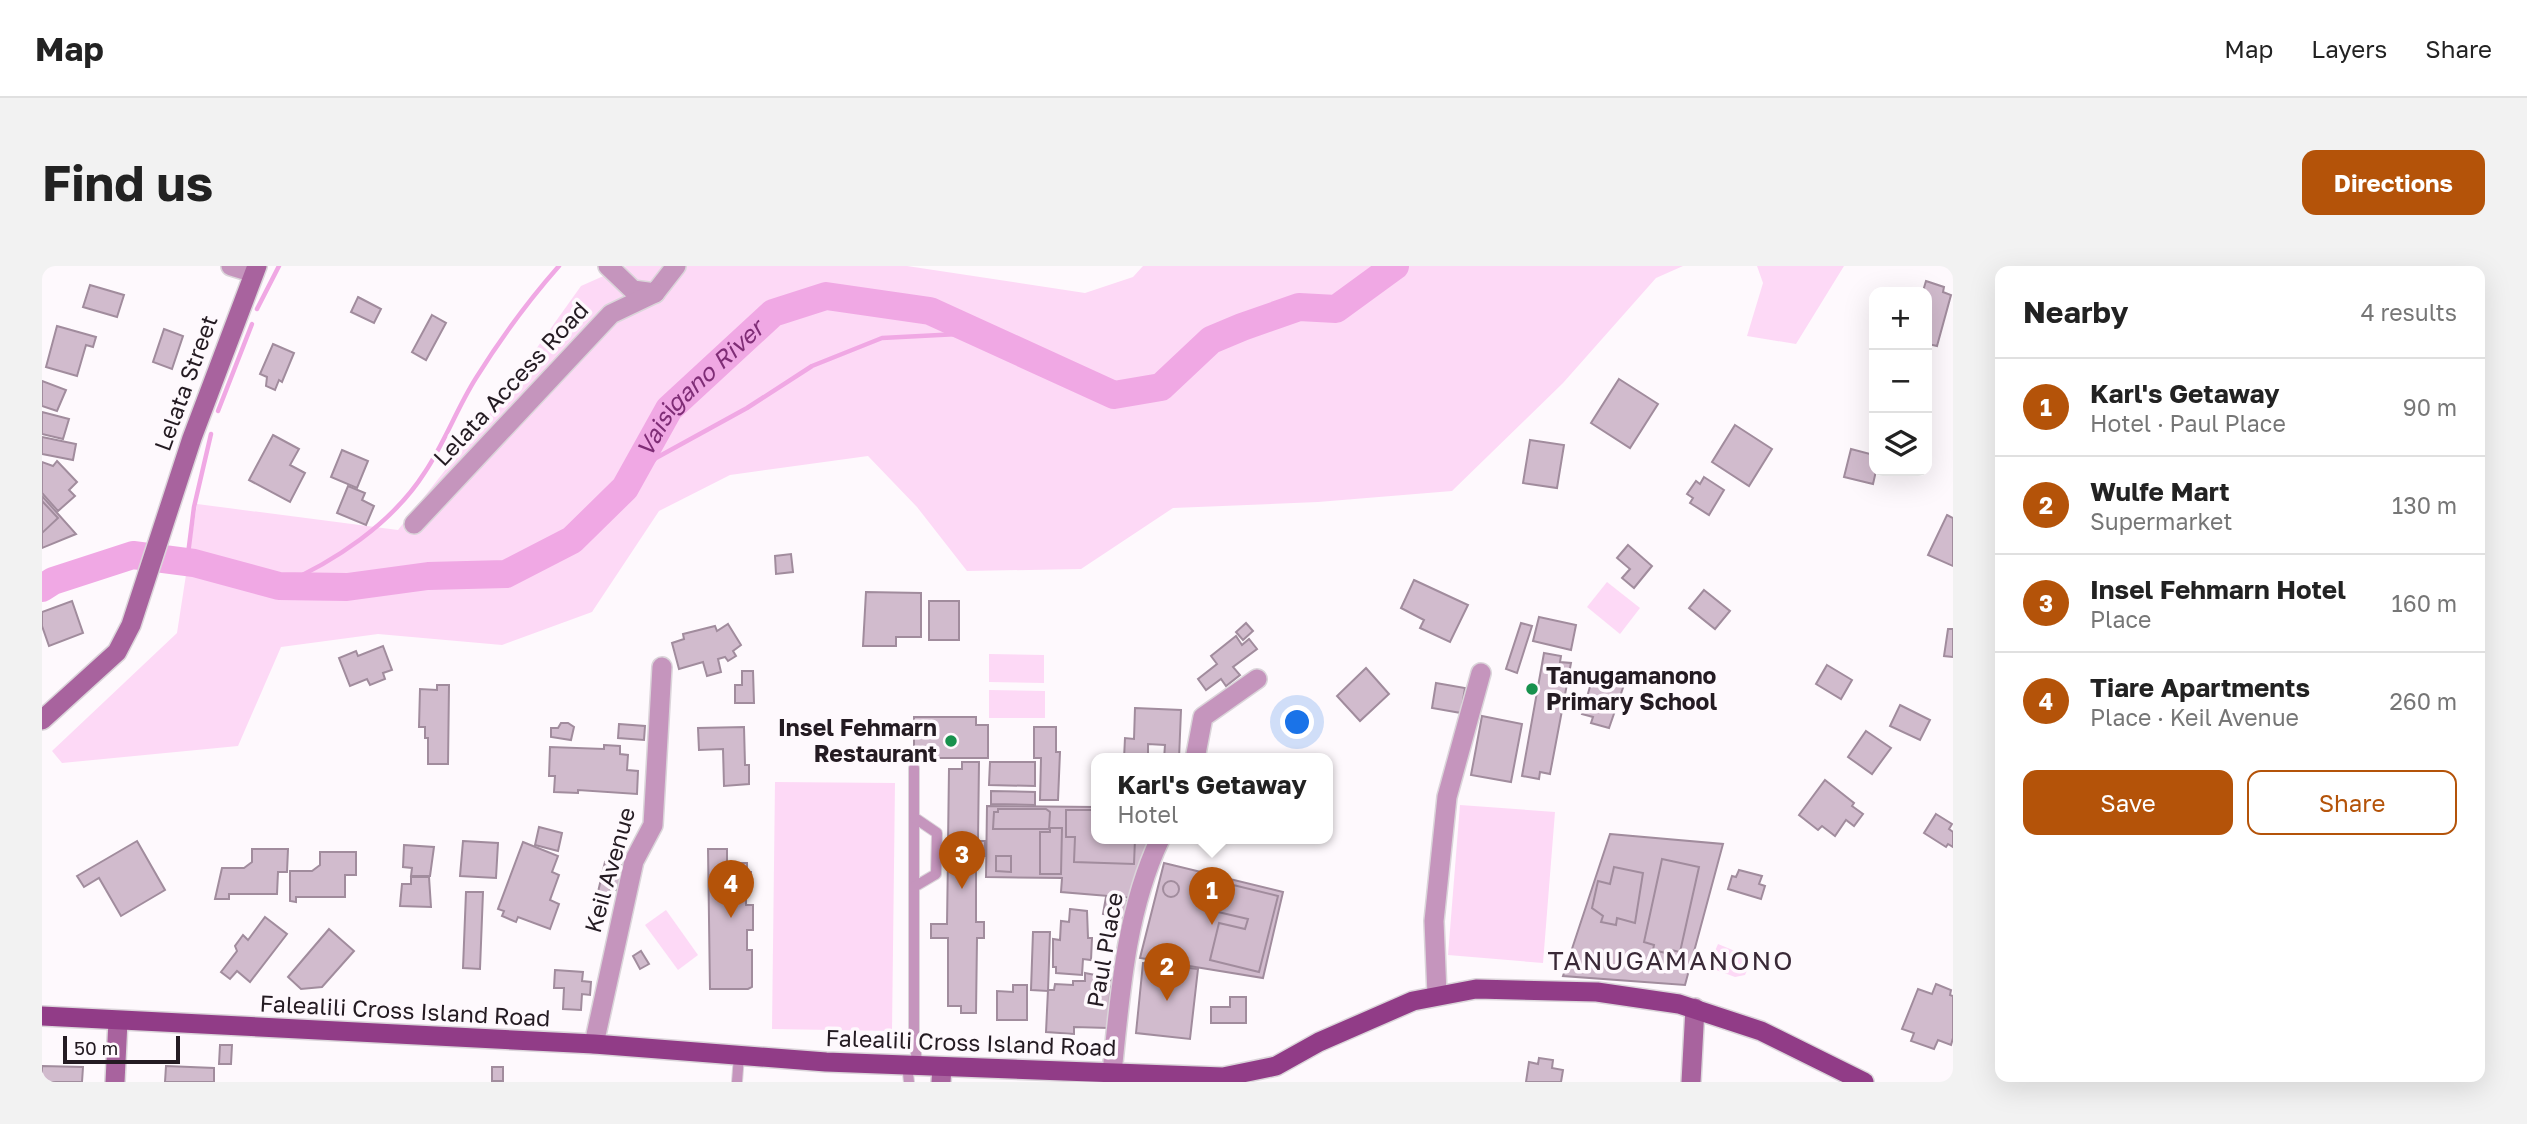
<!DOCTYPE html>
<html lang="en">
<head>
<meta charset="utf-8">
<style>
	:root { --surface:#fff; --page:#f2f2f2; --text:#222; --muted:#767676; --line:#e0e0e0; --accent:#b45309 }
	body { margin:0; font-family:"Golos Text",sans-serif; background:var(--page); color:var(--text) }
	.controls { position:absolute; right:21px; top:21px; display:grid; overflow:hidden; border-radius:14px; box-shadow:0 7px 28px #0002 }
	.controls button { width:63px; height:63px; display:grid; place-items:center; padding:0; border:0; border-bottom:2px solid var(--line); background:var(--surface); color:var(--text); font:35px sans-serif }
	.scale { position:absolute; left:21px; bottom:18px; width:117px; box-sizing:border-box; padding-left:7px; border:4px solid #241b22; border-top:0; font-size:19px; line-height:24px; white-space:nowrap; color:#241b22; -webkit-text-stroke:5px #fef9fd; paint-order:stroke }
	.you { position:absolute; left:1256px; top:457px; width:24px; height:24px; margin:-18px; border:5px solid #fff; border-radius:50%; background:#1a73e8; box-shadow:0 0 0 10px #1a73e833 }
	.badge { display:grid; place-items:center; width:46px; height:46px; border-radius:50%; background:var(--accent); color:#fff; font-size:23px; font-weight:700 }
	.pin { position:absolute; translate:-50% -58px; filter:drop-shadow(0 2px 4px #0008) }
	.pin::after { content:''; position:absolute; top:37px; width:24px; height:21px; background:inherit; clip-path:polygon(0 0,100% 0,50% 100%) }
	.popup { position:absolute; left:1049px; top:487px; width:242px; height:91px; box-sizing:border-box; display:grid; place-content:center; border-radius:14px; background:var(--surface); filter:drop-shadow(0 2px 5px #0005); font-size:23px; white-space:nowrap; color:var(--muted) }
	.popup b { font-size:26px; color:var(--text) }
	.popup::after { content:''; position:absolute; left:50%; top:100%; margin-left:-14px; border:14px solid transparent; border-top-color:var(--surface) }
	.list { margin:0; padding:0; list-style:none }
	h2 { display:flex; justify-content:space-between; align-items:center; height:91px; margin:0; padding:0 28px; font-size:30px }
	h2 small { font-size:23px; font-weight:400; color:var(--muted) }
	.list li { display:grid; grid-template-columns:46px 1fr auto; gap:21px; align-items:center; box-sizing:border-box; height:98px; padding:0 28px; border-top:2px solid var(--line) }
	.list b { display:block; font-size:26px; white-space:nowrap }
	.list p { margin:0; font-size:23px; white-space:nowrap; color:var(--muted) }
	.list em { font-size:23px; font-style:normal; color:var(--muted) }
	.actions { display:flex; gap:14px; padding:21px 28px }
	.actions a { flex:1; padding:16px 0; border:2px solid var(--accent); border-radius:14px; text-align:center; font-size:24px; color:var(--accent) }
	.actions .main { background:var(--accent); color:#fff }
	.icon { flex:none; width:38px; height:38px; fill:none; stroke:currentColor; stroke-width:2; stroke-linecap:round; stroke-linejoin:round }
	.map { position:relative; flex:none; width:1911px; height:816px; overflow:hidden; border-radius:14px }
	header { display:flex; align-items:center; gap:42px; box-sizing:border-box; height:98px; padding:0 35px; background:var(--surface); border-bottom:2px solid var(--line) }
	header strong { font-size:33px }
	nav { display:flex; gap:38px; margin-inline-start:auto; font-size:24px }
	.intro { display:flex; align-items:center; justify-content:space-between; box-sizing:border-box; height:168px; padding:0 42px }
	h1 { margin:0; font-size:49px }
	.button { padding:18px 32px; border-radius:14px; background:var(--accent); color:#fff; font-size:24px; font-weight:700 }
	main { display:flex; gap:42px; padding:0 42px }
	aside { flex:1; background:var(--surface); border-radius:14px; box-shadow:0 7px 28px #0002 }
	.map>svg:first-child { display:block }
	.green { fill:#fdd9f6 }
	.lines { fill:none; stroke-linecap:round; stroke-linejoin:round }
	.stream { stroke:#f0a8e4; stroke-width:4.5 }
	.river { stroke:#f0a8e4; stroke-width:28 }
	.building { fill:#d1bbcd; stroke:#a18c9d; stroke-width:2 }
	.service-casing { stroke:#dbd5da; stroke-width:12 }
	.minor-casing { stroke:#dbd5da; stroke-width:22 }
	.secondary-casing { stroke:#dbd5da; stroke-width:22 }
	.primary-casing { stroke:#dbd5da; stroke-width:22 }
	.service { stroke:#c595bd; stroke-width:10 }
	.minor { stroke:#c595bd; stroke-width:19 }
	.secondary { stroke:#a8639e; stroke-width:19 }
	.primary { stroke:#913c87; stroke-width:19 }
	.poi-dot { fill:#17914d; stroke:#fef9fd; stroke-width:2.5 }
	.labels { text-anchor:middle; stroke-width:7; stroke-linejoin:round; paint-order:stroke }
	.street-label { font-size:23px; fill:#241b22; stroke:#fef9fd }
	.poi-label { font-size:23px; font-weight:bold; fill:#241b22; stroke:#fef9fd; text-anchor:start }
	.water-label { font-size:24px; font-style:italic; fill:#7f2d76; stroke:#fef9fd }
	.quarter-label { font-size:26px; letter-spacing:2px; fill:#3a2937; stroke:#fef9fd }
</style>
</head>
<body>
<header>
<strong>Map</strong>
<nav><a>Map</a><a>Layers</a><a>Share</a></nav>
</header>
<div class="intro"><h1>Find us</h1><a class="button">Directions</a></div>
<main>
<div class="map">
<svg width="1911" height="816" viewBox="0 0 1911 816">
	<rect width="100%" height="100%" fill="#fef9fd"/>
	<g class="green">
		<polygon points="584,0 865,0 1043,27 1091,11 1101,0 1641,0 1614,12 1521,117 1410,225 1276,236 1131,242 1039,303 925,305 875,241 826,190 688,209 617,245 550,346 460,379 336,368 239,381 196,480 20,497 10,485 135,367 155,238 356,264 449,146 539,20"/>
		<polygon points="1715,0 1802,0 1754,78 1705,70 1721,17"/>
		<polygon points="1565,316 1598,342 1578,368 1545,341"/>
		<polygon points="947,388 1002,389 1002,417 947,416"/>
		<polygon points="947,424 1003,425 1003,452 947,452"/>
		<polygon points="733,516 853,517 850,765 730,763"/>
		<polygon points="1418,539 1513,546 1501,697 1406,689"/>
		<polygon points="624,644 656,689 636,704 603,659"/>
		<polygon points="1676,678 1710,692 1703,709 1693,711 1666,701"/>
	</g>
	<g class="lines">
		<g class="stream">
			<polyline points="215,43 237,0"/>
			<polyline points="176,145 210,58"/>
			<polyline points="583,222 614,192 705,142 770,100 840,72 936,67"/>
			<polyline points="145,296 152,241 169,168"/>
			<path d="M237,320C292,296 350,258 383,206C403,176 415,142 434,112C459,72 486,35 517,0"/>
		</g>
		<path class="river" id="s1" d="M0,322L11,315L91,289L152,297L237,320L305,321L386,310L464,308L530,274L583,222L627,143L731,47L784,30L888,45L1072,129L1119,121L1169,74L1200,61L1257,41L1294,43L1353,0"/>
	</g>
	<g class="building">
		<polygon points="1884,15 1902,21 1901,26 1909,29 1895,80 1886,78 1885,81 1885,26 1876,26 1881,25"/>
		<polygon points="48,19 82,29 75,51 41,41"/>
		<polygon points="316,31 339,43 332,57 309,46"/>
		<polygon points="390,49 404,57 384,94 370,86"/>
		<polygon points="15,60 54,71 51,81 44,79 35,110 4,101"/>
		<polygon points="122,63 141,70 130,103 111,96"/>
		<polygon points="231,78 252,87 240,116 237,114 233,124 224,120 225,111 218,108"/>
		<polygon points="1577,113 1616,138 1588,182 1549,157"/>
		<polygon points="0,115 24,124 15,145 0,140"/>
		<polygon points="0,146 27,153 21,173 0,168"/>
		<polygon points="1693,159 1730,183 1707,220 1670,196"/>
		<polygon points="231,169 257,183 248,199 263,207 248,236 207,214"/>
		<polygon points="0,171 34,178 31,194 0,188"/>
		<polygon points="1488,174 1522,179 1515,222 1481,217"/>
		<polygon points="1809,183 1832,189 1834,205 1831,218 1802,211"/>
		<polygon points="300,184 326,195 315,222 289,211"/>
		<polygon points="15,195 35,216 27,224 33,230 16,245 0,227 0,196 11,200"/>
		<polygon points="1662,211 1682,224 1667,249 1648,237 1651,232 1645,228 1654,215 1658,218"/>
		<polygon points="306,220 323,227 320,234 332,240 324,259 295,247"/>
		<polygon points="0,230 34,268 0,282"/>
		<polygon points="0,235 16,252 0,267"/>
		<polygon points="1905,249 1911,252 1911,300 1886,289"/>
		<polygon points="1586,279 1610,300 1592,322 1580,312 1588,303 1575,292"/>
		<polygon points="749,288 751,306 734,308 733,290"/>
		<polygon points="1372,314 1426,339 1408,376 1378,362 1382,354 1359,342"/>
		<polygon points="1662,324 1688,345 1673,363 1647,342"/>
		<polygon points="824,326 879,327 879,371 854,371 854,380 821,380"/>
		<polygon points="30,335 41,367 7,380 0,360 0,346"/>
		<rect x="887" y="335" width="30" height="39"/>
		<polygon points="1497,351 1534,359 1529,384 1491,375"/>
		<polygon points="1204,357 1211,365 1201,374 1194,366"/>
		<polygon points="1479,357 1490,360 1475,407 1464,403"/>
		<polygon points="686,358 699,379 691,385 694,390 686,395 683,391 676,393 679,406 665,410 661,396 637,403 630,377 642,373 641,368 673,360 675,365"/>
		<polygon points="1906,363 1911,363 1911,391 1902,390"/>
		<polygon points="1194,370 1200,379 1207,373 1215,383 1191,401 1198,409 1184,420 1179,413 1164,424 1156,413 1175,398 1169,390"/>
		<polygon points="341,380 350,404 341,407 343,413 328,419 325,413 308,420 297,392 314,385 316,390"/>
		<polygon points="1502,387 1519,390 1518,396 1529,397 1508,508 1498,506 1497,513 1480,510"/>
		<polygon points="1785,399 1810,414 1799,433 1774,418"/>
		<polygon points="1324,402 1347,428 1318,455 1295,430"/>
		<polygon points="700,405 711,405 712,437 693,437 693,419 700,419"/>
		<polygon points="1552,407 1583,416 1567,462 1549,457 1551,451 1540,448"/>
		<polygon points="1394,417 1423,422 1419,447 1390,442"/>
		<polygon points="395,419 407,419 406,498 386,498 386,472 383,472 383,461 377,461 378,423 395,424"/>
		<polygon points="1858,439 1888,454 1878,474 1848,460"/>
		<polygon points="1093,442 1139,444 1137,493 1122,493 1123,479 1106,478 1106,493 1082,493 1083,472 1092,473"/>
		<polygon points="1440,450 1480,458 1469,516 1429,509"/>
		<polygon points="872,451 934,451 934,459 946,459 946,492 872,492"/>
		<polygon points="519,457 526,457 532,461 529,474 509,471 509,462 516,462"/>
		<polygon points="577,458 603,460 602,474 576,472"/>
		<polygon points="702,461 703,499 707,499 707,518 682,520 681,483 657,484 656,462"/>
		<polygon points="992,461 1014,461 1014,486 1018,486 1016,534 998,534 999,492 992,492"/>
		<polygon points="1824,465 1849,482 1830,508 1806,491"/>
		<polygon points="562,479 578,480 578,488 586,489 585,504 596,505 595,528 536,524 536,527 512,526 513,510 507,510 508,481 562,483"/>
		<polygon points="920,496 937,496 936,575 943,575 943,590 934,590 934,656 942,656 942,672 935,672 934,747 919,747 919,740 906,740 906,672 889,672 889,658 905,658 906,590 891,590 891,578 906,578 907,503 920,503"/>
		<polygon points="948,496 993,496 993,520 947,519"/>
		<polygon points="1783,514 1812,537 1810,540 1821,548 1812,560 1804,554 1793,570 1780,560 1776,564 1757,549"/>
		<polygon points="949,525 993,526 993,539 949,538"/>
		<polygon points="945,540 1054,541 1054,573 1108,573 1090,632 1019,626 1020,612 944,611"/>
		<polygon points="956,543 1004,543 1008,546 1007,563 951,563 952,546 956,546"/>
		<polygon points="1024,544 1054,544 1054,573 1093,573 1092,598 1032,596 1033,571 1024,571"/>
		<polygon points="1894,548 1910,558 1907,563 1911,566 1911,581 1906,578 1904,581 1882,567"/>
		<polygon points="497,561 520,567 516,585 493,579"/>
		<polygon points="1008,562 1020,562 1019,608 998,608 998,566 1008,566"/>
		<polygon points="1568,568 1681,578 1643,719 1521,710"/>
		<polygon points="95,575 123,624 79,650 57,612 42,621 35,610"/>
		<polygon points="421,575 456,577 454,612 418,610"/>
		<polygon points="481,576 516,590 510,606 517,609 508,634 517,638 508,663 476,651 474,656 460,650 462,645 456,643"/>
		<polygon points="362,579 392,581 388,610 369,610 370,602 361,601"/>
		<polygon points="210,583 246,583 245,606 236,606 235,628 187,628 187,633 173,633 180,602 202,602 210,596"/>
		<polygon points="666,583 685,583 685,597 705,597 705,606 709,606 709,625 704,625 704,639 711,639 711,664 705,664 705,684 710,684 710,721 706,723 668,723"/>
		<polygon points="278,586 314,586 314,609 303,609 303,631 254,631 254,636 248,635 248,605 270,605 278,599"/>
		<polygon points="954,590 969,590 969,606 954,605"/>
		<polygon points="1620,593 1657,601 1638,686 1629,684 1628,688 1611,684 1612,679 1602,676"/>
		<polygon points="563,596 583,600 579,625 568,623 567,628 556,626"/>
		<polygon points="1122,597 1241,626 1221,712 1098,692"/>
		<polygon points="1572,601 1601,607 1593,657 1575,652 1574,659 1559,656 1561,650 1550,642 1556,615 1568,618"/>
		<polygon points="1697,604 1720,610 1717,618 1723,620 1719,633 1686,623 1690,610 1694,611"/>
		<polygon points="369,611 387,611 389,641 358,640 360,618 369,618"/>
		<circle cx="1129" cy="623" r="8"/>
		<polygon points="1183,617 1236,630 1217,706 1168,694 1177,657 1203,663 1206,653 1176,646"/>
		<polygon points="424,626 441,626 438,703 421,702"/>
		<polygon points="1064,631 1087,635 1084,652 1061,648"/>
		<polygon points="1028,643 1045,645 1046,672 1050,672 1049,694 1041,693 1040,709 1014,707 1014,701 1011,701 1011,673 1018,674 1019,655 1027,656"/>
		<polygon points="223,651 245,668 208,716 195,705 188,713 179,706 195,685 193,680 201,669 206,674"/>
		<polygon points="287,663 312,685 280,721 259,723 246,711"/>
		<polygon points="991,666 1008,666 1006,725 989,724"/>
		<polygon points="599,685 607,698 598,703 591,690"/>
		<polygon points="1101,697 1156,703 1148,773 1094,767"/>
		<polygon points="513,704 541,706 540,715 549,716 548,729 540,728 539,744 521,743 522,722 512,722"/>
		<polygon points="1043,707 1069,712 1066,762 1032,761 1032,768 1004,766 1006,724 1012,724 1013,718 1031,719 1031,715 1043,715"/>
		<polygon points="1894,718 1909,724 1908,729 1911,730 1911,772 1909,779 1896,774 1892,783 1869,775 1872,767 1860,763 1876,723 1890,728"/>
		<polygon points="971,719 985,719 985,754 955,754 955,725 971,726"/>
		<polygon points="1188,731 1204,731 1204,757 1169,757 1169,741 1188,741"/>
		<polygon points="178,779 190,779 189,798 177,798"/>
		<polygon points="1497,792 1511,794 1510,802 1521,804 1519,816 1484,816 1487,796 1496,798"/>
		<polygon points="0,800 41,801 40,816 0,816"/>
		<polygon points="124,800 172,802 172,816 123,816"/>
		<rect x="450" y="801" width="11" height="14"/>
	</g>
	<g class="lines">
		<defs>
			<g id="service">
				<polyline points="872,502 872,776 876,799"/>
				<polyline points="872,621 894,608 895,567 873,552"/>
				<polyline points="865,799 867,816"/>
				<polyline points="695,816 697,790"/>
			</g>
			<g id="minor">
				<polyline points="189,0 212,7"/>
				<polyline points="566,0 591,24 613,27 634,0"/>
				<polyline points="372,258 569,48 613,27"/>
				<polyline points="1153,493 1161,451 1215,413"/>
				<polyline points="1395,729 1392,655 1405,531 1439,407"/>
				<polyline points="552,778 592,595 611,559 620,401"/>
				<path d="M1070,807C1078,728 1084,645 1118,573"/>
			</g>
			<g id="secondary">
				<polyline points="0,454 75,386 89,359 150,172 215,0"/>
				<polyline points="73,816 76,755"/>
				<polyline points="899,816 900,801"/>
				<polyline points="1649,816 1653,742"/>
			</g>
			<polyline id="primary" points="0,750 552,778 784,796 1181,811 1234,800 1277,776 1371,735 1434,723 1555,726 1637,738 1719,765 1822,816"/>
		</defs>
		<use href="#service" class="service-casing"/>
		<use href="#minor" class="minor-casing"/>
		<use href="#secondary" class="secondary-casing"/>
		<use href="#primary" class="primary-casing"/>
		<use href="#service" class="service"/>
		<use href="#minor" class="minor"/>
		<use href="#secondary" class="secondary"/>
		<use href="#primary" class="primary"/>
	</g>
	<g class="poi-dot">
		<circle cx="1490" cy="423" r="7"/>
		<circle cx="909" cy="475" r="7"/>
	</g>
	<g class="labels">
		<g class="street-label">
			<text transform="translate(144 117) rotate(-70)" y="8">Lelata Street</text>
			<text transform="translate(469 118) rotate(-47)" y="8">Lelata Access Road</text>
			<text transform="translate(568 604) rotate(-74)" y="8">Keil Avenue</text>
			<text transform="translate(1063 684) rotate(-80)" y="8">Paul Place</text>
			<text transform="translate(363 745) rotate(3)" y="8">Falealili Cross Island Road</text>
			<text transform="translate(929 777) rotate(2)" y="8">Falealili Cross Island Road</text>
		</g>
		<g class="poi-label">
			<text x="1504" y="418">Tanugamanono<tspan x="1504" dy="26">Primary School</tspan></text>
			<text x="895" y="470" text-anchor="end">Insel Fehmarn<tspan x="895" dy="26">Restaurant</tspan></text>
		</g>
		<g class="water-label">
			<text dy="8" stroke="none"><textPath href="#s1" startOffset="749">Vaisigano River</textPath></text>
		</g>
		<g class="quarter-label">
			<text x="1629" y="704">TANUGAMANONO</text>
		</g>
	</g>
</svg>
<div class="controls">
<button>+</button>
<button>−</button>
<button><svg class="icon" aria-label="layers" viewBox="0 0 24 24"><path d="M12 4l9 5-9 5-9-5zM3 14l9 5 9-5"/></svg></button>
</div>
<div class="scale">50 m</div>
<div class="you"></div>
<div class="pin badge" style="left:1170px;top:659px">1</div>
<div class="popup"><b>Karl's Getaway</b>Hotel</div>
<div class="pin badge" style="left:1125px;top:735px">2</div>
<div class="pin badge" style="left:920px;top:623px">3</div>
<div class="pin badge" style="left:689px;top:652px">4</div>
</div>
<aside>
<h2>Nearby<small>4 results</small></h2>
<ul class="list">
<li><span class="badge">1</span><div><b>Karl's Getaway</b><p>Hotel · Paul Place</p></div><em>90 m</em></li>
<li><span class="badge">2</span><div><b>Wulfe Mart</b><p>Supermarket</p></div><em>130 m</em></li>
<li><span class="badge">3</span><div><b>Insel Fehmarn Hotel</b><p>Place</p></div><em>160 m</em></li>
<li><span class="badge">4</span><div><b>Tiare Apartments</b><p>Place · Keil Avenue</p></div><em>260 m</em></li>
</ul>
<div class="actions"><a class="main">Save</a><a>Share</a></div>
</aside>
</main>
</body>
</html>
